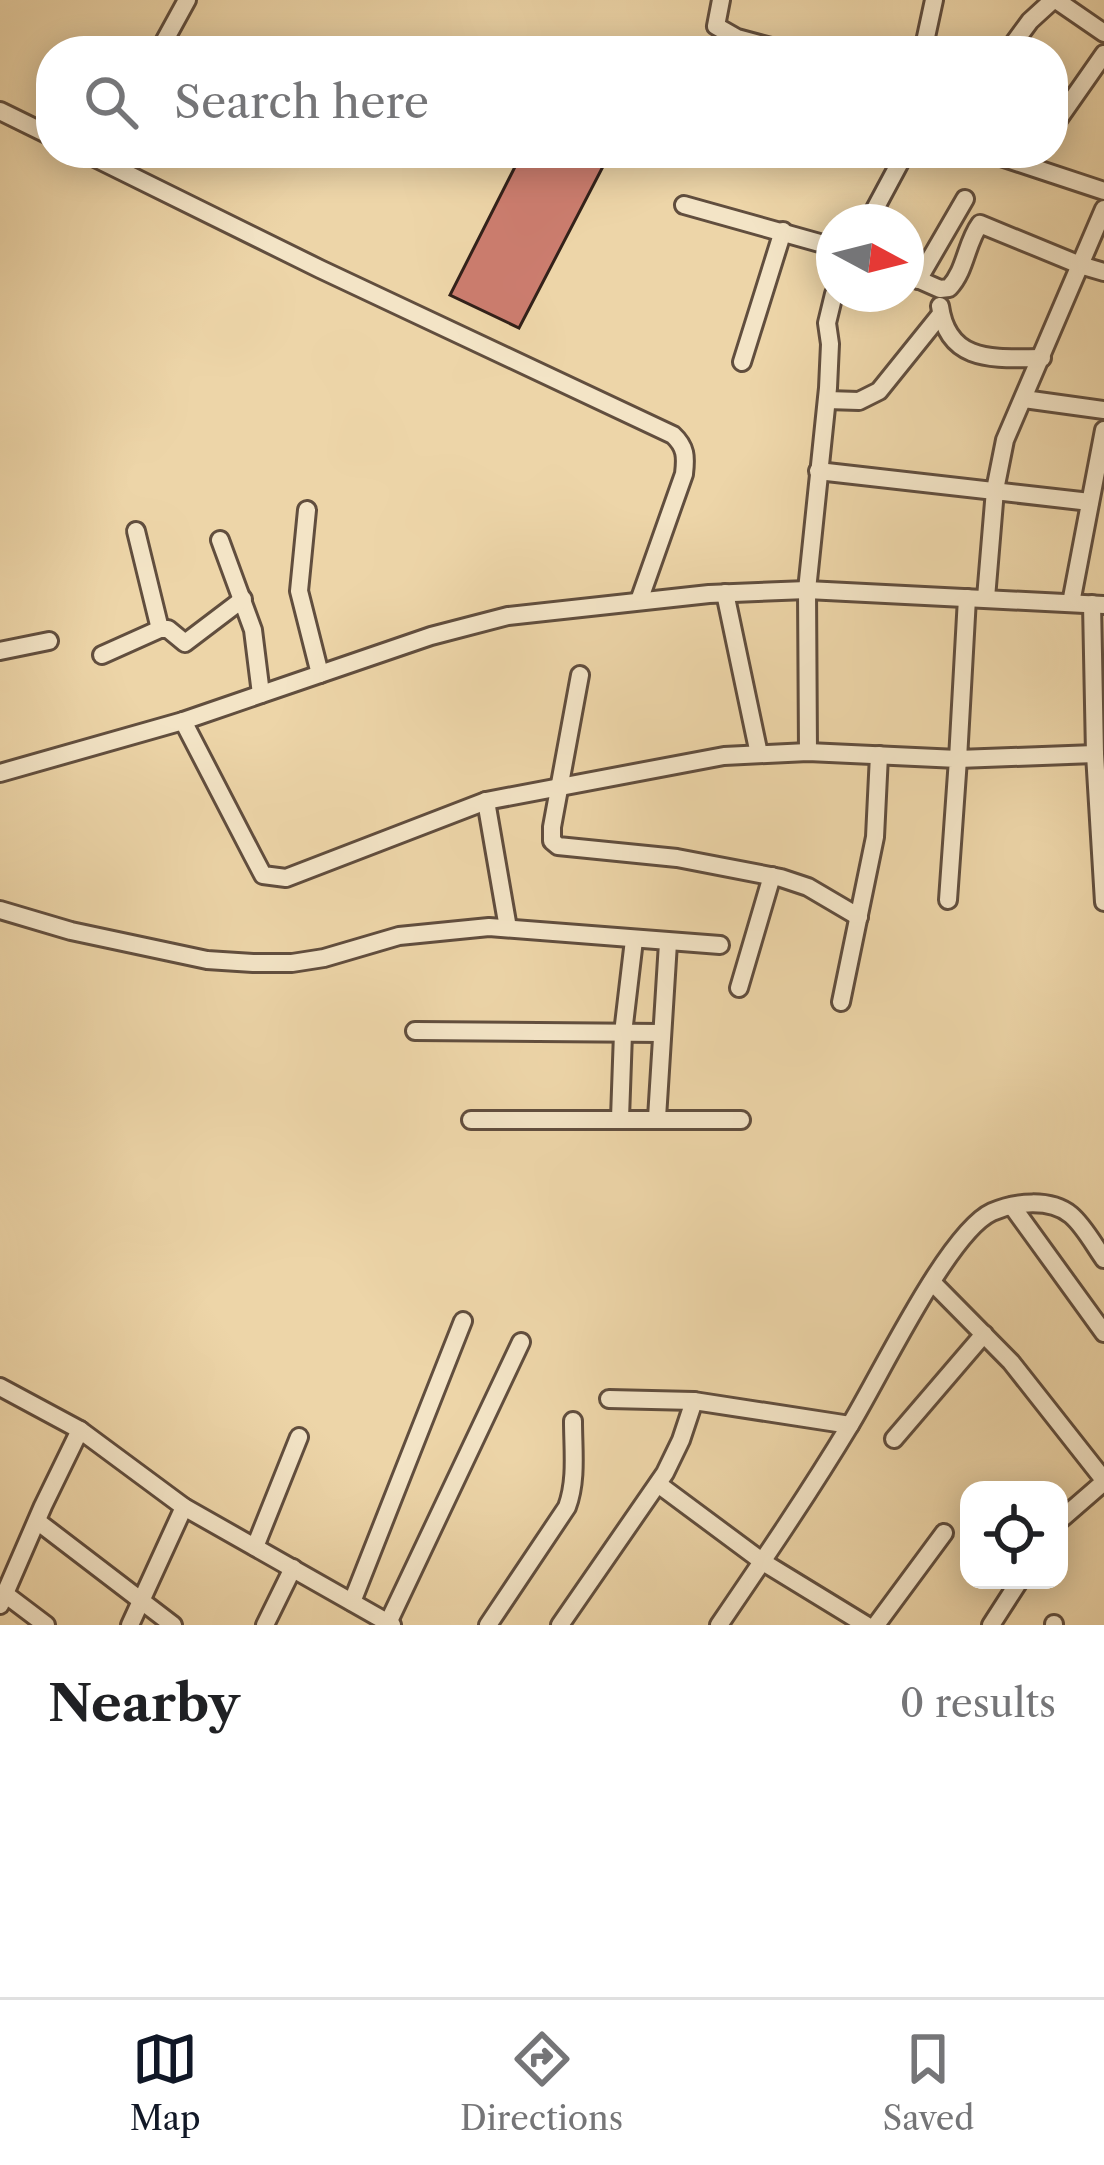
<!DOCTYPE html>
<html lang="en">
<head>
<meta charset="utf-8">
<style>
	:root { --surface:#fff; --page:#f6f6f6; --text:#202124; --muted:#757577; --line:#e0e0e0; --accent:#111827 }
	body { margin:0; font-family:"Libre Caslon Text",serif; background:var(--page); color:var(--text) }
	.controls { position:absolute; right:36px; bottom:36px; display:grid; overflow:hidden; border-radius:24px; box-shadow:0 6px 30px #0003 }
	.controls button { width:108px; height:108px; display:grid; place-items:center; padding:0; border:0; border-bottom:3px solid var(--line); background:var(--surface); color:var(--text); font:60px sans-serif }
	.compass { position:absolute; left:816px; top:204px; width:108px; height:108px; border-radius:50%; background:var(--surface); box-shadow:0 6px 30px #0003; rotate:97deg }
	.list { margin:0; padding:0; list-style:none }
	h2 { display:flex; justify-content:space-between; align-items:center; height:156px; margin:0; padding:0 48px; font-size:51px }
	h2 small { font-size:39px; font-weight:400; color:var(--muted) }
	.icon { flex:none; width:66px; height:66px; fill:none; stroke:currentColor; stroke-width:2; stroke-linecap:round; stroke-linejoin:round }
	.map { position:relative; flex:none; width:1104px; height:1625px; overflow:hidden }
	.search { position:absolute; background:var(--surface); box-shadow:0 6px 30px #0003; left:36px; right:36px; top:36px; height:132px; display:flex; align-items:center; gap:30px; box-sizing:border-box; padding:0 42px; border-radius:48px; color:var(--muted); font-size:45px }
	.sheet { height:372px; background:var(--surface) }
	nav { display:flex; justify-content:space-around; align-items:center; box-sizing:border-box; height:168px; border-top:3px solid var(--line); background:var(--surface); font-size:33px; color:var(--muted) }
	nav a { display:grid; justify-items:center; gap:6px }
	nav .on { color:var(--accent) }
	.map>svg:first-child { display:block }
	.building { fill:#cc7d6f; stroke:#32211a; stroke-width:3 }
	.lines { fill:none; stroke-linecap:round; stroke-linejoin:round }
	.minor-casing { stroke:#614e3e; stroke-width:22 }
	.minor { stroke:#f3e4c6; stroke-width:16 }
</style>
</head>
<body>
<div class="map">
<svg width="1104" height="1625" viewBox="0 0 1104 1625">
	<rect width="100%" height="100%" fill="#edd5a8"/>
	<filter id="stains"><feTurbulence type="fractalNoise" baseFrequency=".00167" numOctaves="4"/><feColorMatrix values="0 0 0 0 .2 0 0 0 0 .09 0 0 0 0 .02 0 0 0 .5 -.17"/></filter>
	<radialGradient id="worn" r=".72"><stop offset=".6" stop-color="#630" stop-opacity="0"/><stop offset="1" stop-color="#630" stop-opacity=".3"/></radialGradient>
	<polygon class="building" points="522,153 610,153 519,328 450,295"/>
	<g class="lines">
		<defs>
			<g id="minor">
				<polyline points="721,0 716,26 737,38 786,51"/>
				<polyline points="1056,0 1104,33"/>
				<polyline points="159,51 187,0"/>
				<polyline points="923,51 934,0"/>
				<polyline points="1008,51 1030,21 1053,0"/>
				<polyline points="0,111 51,136"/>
				<polyline points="1053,127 1104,54"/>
				<path d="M85,153L320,269L673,435C686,447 686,457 684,474L639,601"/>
				<polyline points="989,153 1104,191"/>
				<polyline points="684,205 834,247"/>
				<polyline points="868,222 905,153"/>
				<path d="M906,274L940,289L949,288C966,270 966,243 980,224L1080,265L1104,272"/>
				<polyline points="918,280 965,199"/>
				<path d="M940,306C948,365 997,358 1042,358"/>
				<polyline points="742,362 783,231"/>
				<polyline points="1024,399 1104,410"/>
				<polyline points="827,400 859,401 879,391 941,314"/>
				<polyline points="818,471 1090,502"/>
				<polyline points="307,510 299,591 320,674"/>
				<polyline points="136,531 160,629"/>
				<polyline points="220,540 253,630 261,694"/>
				<polyline points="725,593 759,754"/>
				<polyline points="967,598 958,759 1095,754"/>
				<polyline points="986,598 995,490 1005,440 1104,209"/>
				<polyline points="1071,603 1104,430"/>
				<polyline points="1092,604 1095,754 1104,902"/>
				<polyline points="0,651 49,641"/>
				<polyline points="102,655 160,629 168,629 185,643 243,599"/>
				<polyline points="580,675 552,827 552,841 558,846 677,858 781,878 808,887 859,917"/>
				<polyline points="183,721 253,856 263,875 286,878 486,801 724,756 808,752 958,759 948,900"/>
				<polyline points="808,752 807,590 828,388 830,344 827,323 834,294"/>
				<polyline points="0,773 183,721 431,636 508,616 709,594 807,590 1104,605"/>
				<polyline points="486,801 508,928"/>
				<polyline points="0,910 71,931 207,960 253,963 292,963 324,958 399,936 489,927 720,945"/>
				<polyline points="739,988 772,876"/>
				<polyline points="841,1002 875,837 879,755"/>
				<polyline points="415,1031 661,1033"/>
				<polyline points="620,1118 623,1033 634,940"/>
				<polyline points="657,1118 668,943"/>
				<polyline points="471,1120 741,1120"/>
				<polyline points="1012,1206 1104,1333"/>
				<polyline points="932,1282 1011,1362 1104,1480"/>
				<polyline points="0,1387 80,1430 184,1507 392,1625"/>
				<polyline points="609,1399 694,1401 850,1425"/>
				<polyline points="894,1439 984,1334"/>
				<polyline points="658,1484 763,1562 866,1625"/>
				<polyline points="37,1521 173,1625"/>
				<polyline points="1059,1521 1104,1482"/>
				<polyline points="255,1547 299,1437"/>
				<polyline points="5,1594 46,1625"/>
				<polyline points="352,1602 463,1321"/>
				<polyline points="0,1605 43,1506 80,1430"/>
				<polyline points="388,1623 521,1342"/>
				<polyline points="130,1625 184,1507"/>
				<polyline points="265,1625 293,1568"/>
				<path d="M488,1625L567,1507C577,1480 573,1450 573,1421"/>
				<polyline points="560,1625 665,1473 681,1440 694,1401"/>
				<path d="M719,1625C764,1559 809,1493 850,1425C879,1378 948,1232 992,1212C1015,1202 1050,1198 1071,1215C1084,1226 1094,1245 1104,1259"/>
				<polyline points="876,1625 944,1533"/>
				<polyline points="991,1625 1020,1580"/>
				<polyline points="1054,1625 1054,1624"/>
			</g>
		</defs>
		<use href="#minor" class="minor-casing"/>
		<use href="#minor" class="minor"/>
	</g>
	<rect width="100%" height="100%" filter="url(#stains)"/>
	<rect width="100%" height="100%" fill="url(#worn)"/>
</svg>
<div class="controls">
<button><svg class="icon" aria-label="locate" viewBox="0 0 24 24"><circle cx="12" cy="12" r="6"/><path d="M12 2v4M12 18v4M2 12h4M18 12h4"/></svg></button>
</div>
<svg class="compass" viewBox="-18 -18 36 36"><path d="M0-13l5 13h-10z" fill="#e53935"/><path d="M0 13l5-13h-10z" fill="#757577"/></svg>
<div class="search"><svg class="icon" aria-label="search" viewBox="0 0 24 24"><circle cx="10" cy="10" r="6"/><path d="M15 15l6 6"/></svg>Search here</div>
</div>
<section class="sheet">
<h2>Nearby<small>0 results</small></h2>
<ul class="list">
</ul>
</section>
<nav>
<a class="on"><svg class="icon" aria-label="map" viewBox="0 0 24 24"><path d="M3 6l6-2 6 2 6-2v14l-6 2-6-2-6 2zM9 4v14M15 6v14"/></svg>Map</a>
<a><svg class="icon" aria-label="directions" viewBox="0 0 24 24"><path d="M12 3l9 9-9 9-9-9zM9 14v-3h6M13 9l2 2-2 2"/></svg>Directions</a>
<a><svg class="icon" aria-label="saved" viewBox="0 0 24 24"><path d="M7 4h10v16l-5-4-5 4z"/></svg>Saved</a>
</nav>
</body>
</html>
